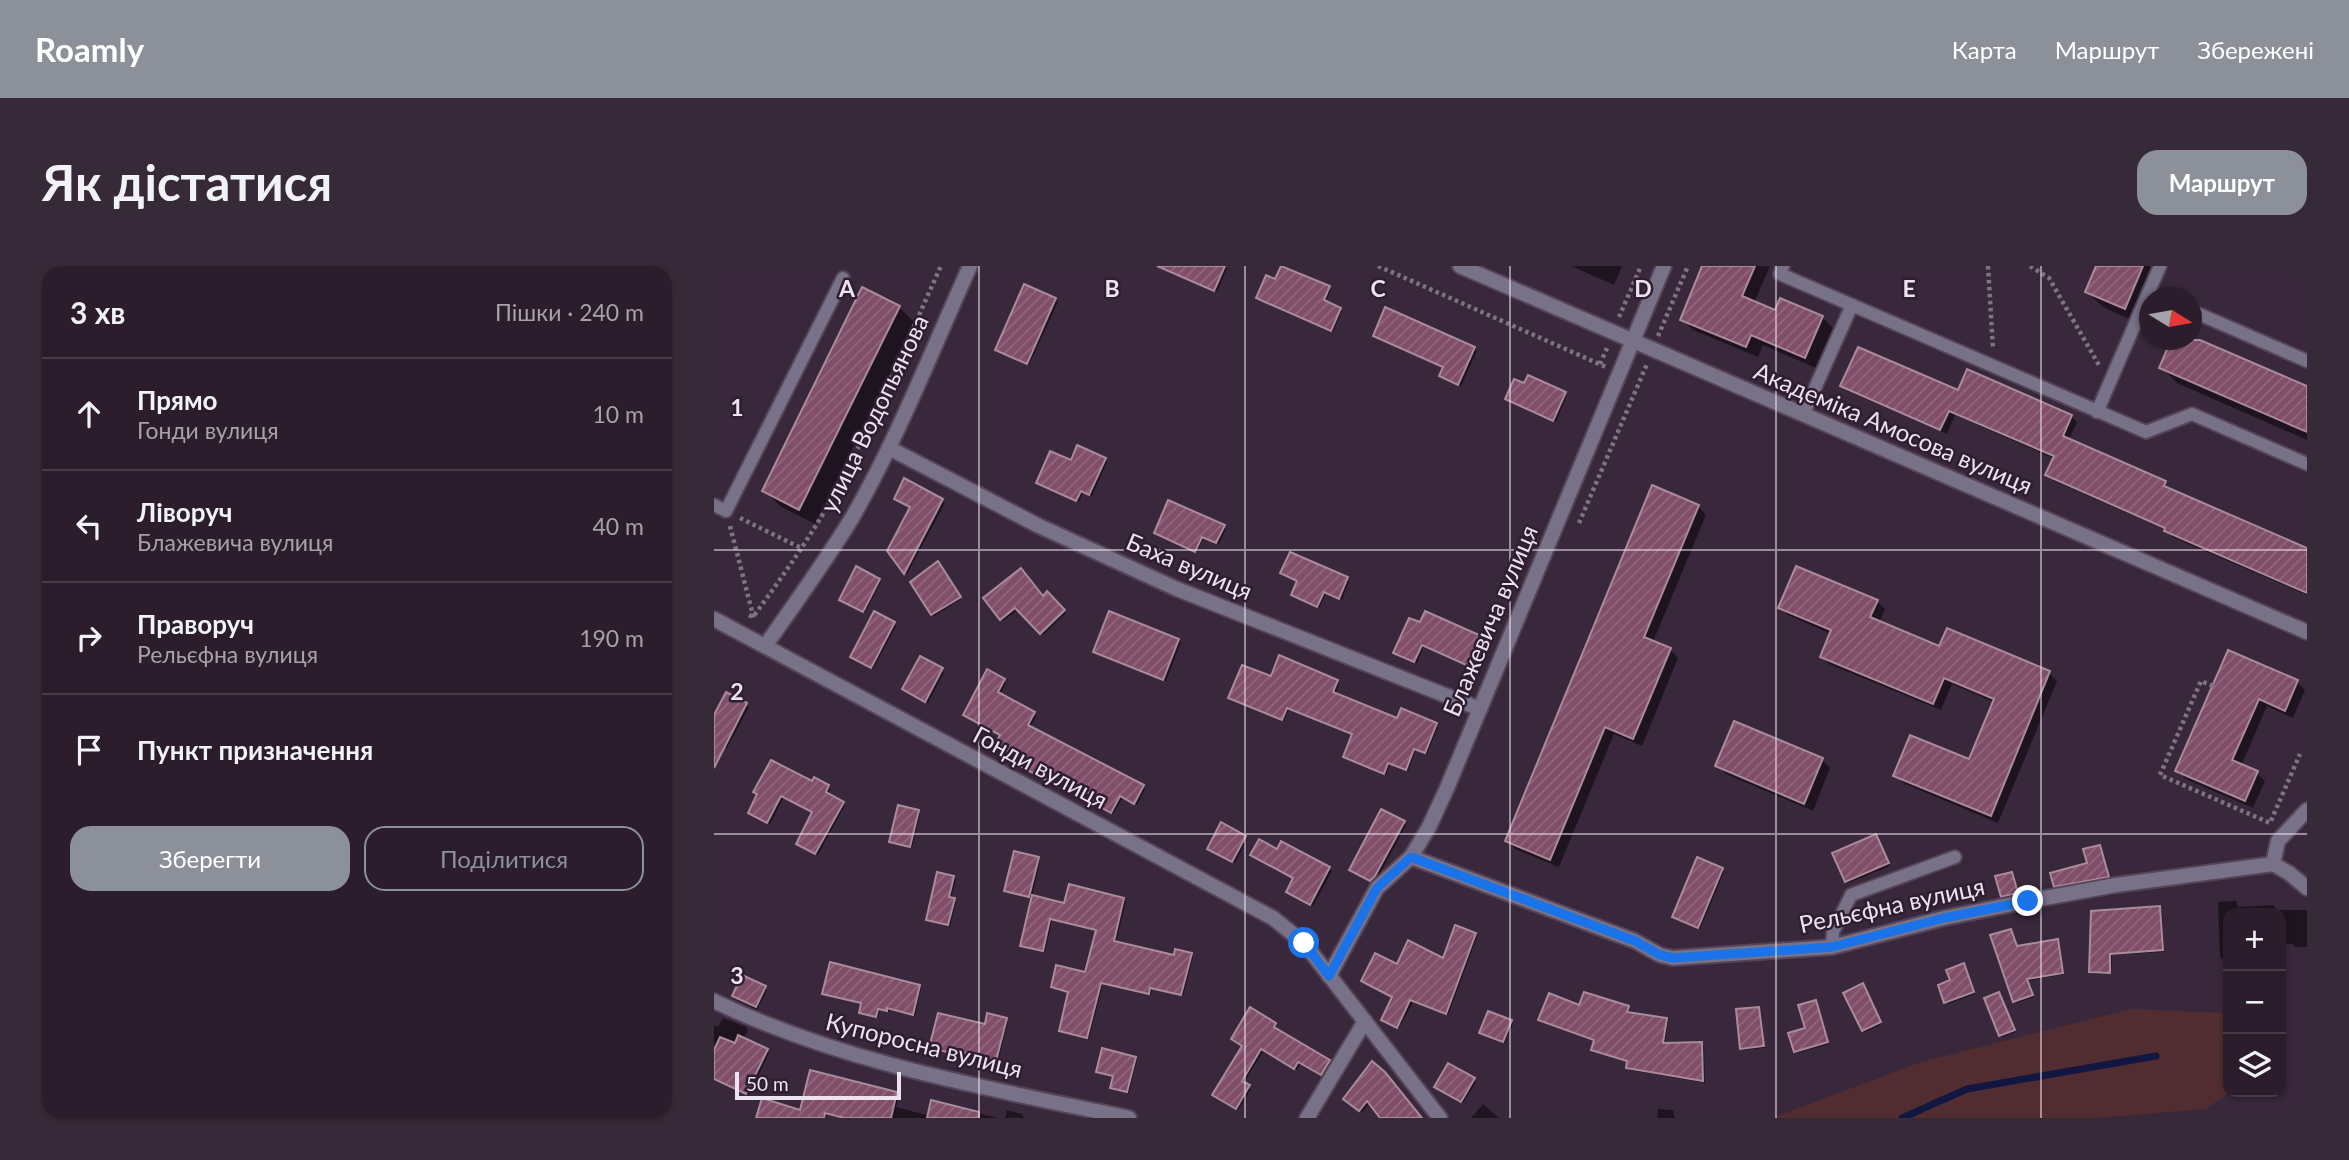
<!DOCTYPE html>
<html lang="uk">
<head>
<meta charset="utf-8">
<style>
	:root { --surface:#2b1d2c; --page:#372a38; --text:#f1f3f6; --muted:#a6a2a9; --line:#473b48; --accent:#8c9099 }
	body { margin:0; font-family:Lato,sans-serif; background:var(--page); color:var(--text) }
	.controls { position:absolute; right:21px; bottom:21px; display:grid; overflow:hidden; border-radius:14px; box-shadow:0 2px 5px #0004 }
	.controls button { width:63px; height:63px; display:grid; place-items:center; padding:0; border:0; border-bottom:2px solid var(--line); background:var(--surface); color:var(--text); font:35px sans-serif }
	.compass { position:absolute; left:1425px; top:21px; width:63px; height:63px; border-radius:50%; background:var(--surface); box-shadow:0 2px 5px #0004; rotate:101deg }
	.scale { position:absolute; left:21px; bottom:18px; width:166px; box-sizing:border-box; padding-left:7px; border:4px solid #ede2ef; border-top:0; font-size:19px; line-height:24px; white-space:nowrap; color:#ede2ef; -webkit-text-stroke:5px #2f1e31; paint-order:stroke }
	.stop { position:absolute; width:21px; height:21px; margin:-16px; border:5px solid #1a73e8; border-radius:50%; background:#fff }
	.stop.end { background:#1a73e8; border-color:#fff; box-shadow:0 2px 7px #0008 }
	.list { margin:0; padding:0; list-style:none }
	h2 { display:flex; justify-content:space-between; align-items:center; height:91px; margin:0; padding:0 28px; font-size:30px }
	h2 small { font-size:23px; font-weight:400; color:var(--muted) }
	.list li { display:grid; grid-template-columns:46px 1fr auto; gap:21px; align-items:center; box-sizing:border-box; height:112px; padding:0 28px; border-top:2px solid var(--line) }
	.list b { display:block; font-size:26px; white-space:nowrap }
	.list p { margin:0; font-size:23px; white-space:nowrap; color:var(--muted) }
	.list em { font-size:23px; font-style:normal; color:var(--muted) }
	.actions { display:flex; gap:14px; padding:21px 28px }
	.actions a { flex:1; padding:16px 0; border:2px solid var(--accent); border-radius:21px; text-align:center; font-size:24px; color:var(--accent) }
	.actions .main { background:var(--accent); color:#fff }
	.icon { flex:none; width:38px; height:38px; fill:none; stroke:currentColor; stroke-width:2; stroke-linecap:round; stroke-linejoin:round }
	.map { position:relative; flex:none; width:1593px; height:852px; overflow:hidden; border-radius:21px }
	header { display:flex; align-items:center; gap:42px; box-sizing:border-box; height:98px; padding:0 35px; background:var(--accent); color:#fff }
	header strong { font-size:33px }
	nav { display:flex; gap:38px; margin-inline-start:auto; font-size:24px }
	.intro { display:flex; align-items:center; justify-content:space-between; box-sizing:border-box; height:168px; padding:0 42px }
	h1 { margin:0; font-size:49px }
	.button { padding:18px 32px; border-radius:21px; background:var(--accent); color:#fff; font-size:24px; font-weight:700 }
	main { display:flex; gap:42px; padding:0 42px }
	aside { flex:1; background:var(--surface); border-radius:21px; box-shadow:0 2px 5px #0004 }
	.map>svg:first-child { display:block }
	.green { fill:#512d31 }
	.shadow { fill:#0007 }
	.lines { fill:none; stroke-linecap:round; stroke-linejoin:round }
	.stream { stroke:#111740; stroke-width:7 }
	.building { fill:url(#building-hatch); stroke:#aa8b9a; stroke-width:2 }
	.lane-casing { stroke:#564558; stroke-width:16 }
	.street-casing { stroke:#564558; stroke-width:18 }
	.path { stroke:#817283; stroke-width:4.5; stroke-dasharray:3.5 3.5; stroke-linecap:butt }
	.lane { stroke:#787289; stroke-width:12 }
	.street { stroke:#787289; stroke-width:14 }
	.route { stroke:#1a73e8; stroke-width:9 }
	.grid { fill:none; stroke:#ede2ef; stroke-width:2; stroke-opacity:0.55 }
	.labels { text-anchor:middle; stroke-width:5; stroke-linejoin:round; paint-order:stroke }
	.street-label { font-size:24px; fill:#ede2ef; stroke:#2f1e31 }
	.grid-label { font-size:23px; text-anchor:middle; font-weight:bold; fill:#ede2ef; stroke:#2f1e31; stroke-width:5; stroke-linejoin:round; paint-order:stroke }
</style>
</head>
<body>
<header>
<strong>Roamly</strong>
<nav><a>Карта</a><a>Маршрут</a><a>Збережені</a></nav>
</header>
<div class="intro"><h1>Як дістатися</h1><a class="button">Маршрут</a></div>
<main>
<aside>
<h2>3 хв<small>Пішки · 240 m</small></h2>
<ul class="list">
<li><svg class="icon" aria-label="ahead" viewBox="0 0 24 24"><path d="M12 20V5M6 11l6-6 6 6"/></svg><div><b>Прямо</b><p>Гонди вулиця</p></div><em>10 m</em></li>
<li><svg class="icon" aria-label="left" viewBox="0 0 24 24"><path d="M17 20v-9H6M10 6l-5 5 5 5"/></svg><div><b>Ліворуч</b><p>Блажевича вулиця</p></div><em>40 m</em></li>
<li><svg class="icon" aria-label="right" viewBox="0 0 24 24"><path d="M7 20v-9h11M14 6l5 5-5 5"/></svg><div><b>Праворуч</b><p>Рельєфна вулиця</p></div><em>190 m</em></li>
<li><svg class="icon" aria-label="arrive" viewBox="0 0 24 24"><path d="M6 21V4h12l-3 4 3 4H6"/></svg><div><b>Пункт призначення</b></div></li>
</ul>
<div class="actions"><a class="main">Зберегти</a><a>Поділитися</a></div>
</aside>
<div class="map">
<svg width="1593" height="852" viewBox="0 0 1593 852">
	<defs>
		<pattern id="building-hatch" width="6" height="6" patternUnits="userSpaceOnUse" patternTransform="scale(1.75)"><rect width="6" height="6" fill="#804e68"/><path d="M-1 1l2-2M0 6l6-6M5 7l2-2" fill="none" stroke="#92677e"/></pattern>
	</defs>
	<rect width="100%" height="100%" fill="#39273b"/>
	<polygon class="green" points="1418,743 1508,747 1514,754 1516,826 1492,843 1381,852 1058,852 1207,796"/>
	<g class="shadow">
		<polygon points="455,0 511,0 513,2 503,26 456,5"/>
		<polygon points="857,0 908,0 900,19"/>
		<polygon points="990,0 1056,0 1040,37 1062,46 1108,51 1119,62 1102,102 1049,79 1044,91 979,64 968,53"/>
		<polygon points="1384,0 1451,0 1426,58 1389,41 1373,26"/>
		<polygon points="562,15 615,22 617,24 611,37 628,45 619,66 546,34 544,32"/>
		<polygon points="311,20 344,36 315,99 285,86"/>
		<polygon points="185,41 201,57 101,258 66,240 50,224"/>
		<polygon points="1478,72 1593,122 1593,174 1463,117 1447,101 1459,74"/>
		<polygon points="760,82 763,85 747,120 727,110"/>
		<polygon points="1128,119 1245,127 1357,150 1363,156 1355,174 1451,217 1456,224 1593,284 1593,329 1458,271 1452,264 1340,215 1334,209 1341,193 1241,149 1233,168 1134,125"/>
		<polygon points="851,127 853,129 842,156 793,133"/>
		<polygon points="391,194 393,196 378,230 369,226 365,236 324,217 358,196"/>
		<polygon points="191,215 231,237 193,308 175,284 198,242"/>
		<polygon points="984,240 992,249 939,376 956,383 964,392 928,480 900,468 845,601 801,583 793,574"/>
		<polygon points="510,260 512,263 505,278 490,272 483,286 442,267"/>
		<polygon points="576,288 633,313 635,315 628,334 612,327 605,342 581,331 579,329 584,315 568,307"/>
		<polygon points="226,299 247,333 220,350 218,348"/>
		<polygon points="165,314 167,316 151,347 129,335"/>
		<polygon points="333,328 352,347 329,369 305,343 289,355 271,333 329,332"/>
		<polygon points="1163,335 1171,343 1165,357 1226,383 1234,365 1335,407 1343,415 1284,557 1189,517 1181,509 1256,495 1280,436 1238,418 1227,444 1115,398 1108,390 1117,368 1074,349 1066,342"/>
		<polygon points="161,348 182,360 159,403 140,393"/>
		<polygon points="696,354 773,374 776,377 763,404 710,380 703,397 684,389 682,387"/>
		<polygon points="465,374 467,376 452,415 381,386"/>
		<polygon points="1515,386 1583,416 1591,424 1579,452 1553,440 1527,500 1543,507 1551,515 1539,542 1472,513 1464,505"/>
		<polygon points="228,404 230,406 214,437 192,425"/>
		<polygon points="274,406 292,417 286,429 322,450 316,462 429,521 431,523 423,539 409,531 399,548 383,539 384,532 339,508 335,515 308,501 309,493 288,469"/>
		<polygon points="558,413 623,415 625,417 621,429 684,455 722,458 724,461 713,488 702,484 694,505 676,498 672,509 631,491 639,469 575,443 570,455 519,434"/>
		<polygon points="13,428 35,441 13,482 0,475 0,453"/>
		<polygon points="1108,494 1116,502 1099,545 1012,508 1004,500"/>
		<polygon points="58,497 98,518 114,521 116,523 113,529 131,539 104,589 86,580 100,546 70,531 56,558 38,548"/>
		<polygon points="204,546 206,548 198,582 179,578 177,575"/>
		<polygon points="690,557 692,559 663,613 659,616 639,606"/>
		<polygon points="508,559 533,574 521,597 497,585"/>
		<polygon points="1164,573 1176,600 1134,617 1132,615"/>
		<polygon points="568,577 618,605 599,640 576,628 581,613 538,589 564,585"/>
		<polygon points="1386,581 1396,612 1343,622 1341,620 1375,598"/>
		<polygon points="324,593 326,595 318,631 352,639 409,633 412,635 402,677 461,691 477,688 479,691 469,730 438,723 437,729 389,718 375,773 349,766 347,764 356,727 339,721 372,708 383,665 338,654 331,686 308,679 319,633 292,624"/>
		<polygon points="1008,603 1010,606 986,663 962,653 960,651"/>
		<polygon points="1298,607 1305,629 1291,632 1288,630"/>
		<polygon points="239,611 242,613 237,633 242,636 236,661 216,656 214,653"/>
		<polygon points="1522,635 1524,641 1559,639 1562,644 1593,644 1593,681 1581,681 1579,678 1567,678 1567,647 1514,647 1514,693 1508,693 1506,691 1504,636"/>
		<polygon points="1445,642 1448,644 1450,686 1398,689 1397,708 1379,708 1377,705"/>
		<polygon points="761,668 763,671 734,749 699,736 685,762 671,755 680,732 649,715 683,700 730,694"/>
		<polygon points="1343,675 1350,708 1314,715 1320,731 1302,737 1300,735 1303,682"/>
		<polygon points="1252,702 1261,728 1234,738 1232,736 1238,715"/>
		<polygon points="29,711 53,724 43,744 19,732"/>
		<polygon points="205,721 207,723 201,750 175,744 175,746 166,744 164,752 149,748 147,746 148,738 110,727"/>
		<polygon points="1150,722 1168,758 1151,766 1149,764"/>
		<polygon points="1285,728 1302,766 1288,771 1286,769"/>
		<polygon points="1102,736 1115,778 1083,787 1081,785 1094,763"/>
		<polygon points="866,741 914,742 916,744 915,748 952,754 954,756 951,778 988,777 990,780 991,817 916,804 914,802 915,796 882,786 879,783 882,775 826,753"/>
		<polygon points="1045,742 1047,745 1051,782 1030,784 1028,782"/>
		<polygon points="536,744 561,759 563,761 562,764 617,798 610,810 587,796 583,804 550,784 529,818 537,823 524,844 503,831 530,780"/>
		<polygon points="9,752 32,761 34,764 29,773 55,787 35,829 3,814 0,799 0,759 4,761"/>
		<polygon points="292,753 294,755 284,796 241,785 240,788 217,781"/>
		<polygon points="797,755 799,758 791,777 767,767"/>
		<polygon points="421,792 423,794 415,827 400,824 398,821 400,811 384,806"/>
		<polygon points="673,810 706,852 668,852 656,836 648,846 631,832"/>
		<polygon points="759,814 762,816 749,837 724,822"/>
		<polygon points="182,827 185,830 182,841 216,850 219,836 284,852 127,852 113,849 112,852 89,852 86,850"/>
		<polygon points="769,838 785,852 757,852"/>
		<polygon points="944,843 959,844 961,852 943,852"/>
		<polygon points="293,844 308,848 310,852 291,852"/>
	</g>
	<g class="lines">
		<polyline class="stream" points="1188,852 1253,823 1442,790"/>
	</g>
	<g class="building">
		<polygon points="443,0 511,0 500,25"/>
		<polygon points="567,0 616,20 610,34 627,42 617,65 542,32 552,9 561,13"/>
		<polygon points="988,0 1041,0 1028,30 1061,44 1066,32 1109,50 1091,92 1037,69 1032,81 966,54"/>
		<polygon points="1382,0 1429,0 1411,43 1371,26"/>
		<polygon points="310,18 342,32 313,98 281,84"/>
		<polygon points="148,21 186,40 85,244 48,225"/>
		<polygon points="671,41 761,81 744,119 725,110 729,101 659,70"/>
		<polygon points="1457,74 1486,74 1593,120 1593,166 1445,102"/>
		<polygon points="1144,81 1244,124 1253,103 1358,149 1349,170 1452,215 1450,220 1593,282 1593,327 1450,265 1451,262 1331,209 1340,190 1235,145 1226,164 1126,120"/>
		<polygon points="814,109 852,126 839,155 791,133 800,113 810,117"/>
		<polygon points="363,179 392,192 375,229 367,225 362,235 322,217 336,185 357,194"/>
		<polygon points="190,212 229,233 190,308 173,285 196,241 180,233"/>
		<polygon points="938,219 985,239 930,371 957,382 919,473 891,461 836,594 791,575"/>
		<polygon points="454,234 511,259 502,277 488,271 481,286 440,267"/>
		<polygon points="576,286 634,311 625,333 610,326 603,341 577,329 583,315 566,307"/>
		<polygon points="224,295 247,331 217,349 196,316"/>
		<polygon points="142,300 166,313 149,346 125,334"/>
		<polygon points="1082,300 1164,334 1156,351 1225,380 1233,362 1336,405 1277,550 1179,510 1196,469 1255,493 1280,433 1230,412 1219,438 1106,391 1117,364 1064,342"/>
		<polygon points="307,302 329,330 333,325 351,344 326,368 301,342 286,354 269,332"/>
		<polygon points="160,345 181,356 157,402 136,391"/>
		<polygon points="395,345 465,373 449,414 379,386"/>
		<polygon points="711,345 774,373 761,403 708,379 700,396 679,387 695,352 706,356"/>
		<polygon points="1514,384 1584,414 1571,445 1545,433 1518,494 1544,505 1531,535 1461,505"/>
		<polygon points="565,389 624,414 619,426 683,452 687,442 723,457 711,487 700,483 692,504 674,497 670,508 629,491 638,468 573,442 568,454 514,432 528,399 557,410"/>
		<polygon points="206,390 229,402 211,436 188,423"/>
		<polygon points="273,403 291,413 284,426 321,446 314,459 430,519 420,538 406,530 397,547 379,537 382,531 336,507 332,514 304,499 307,493 281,479 286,469 249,449"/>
		<polygon points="12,426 33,437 0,502 0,449"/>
		<polygon points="1020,455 1109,492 1090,538 1001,500"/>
		<polygon points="57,494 98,515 100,511 115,519 112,526 130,536 101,588 82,578 98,546 67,530 53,557 34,547 43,528 39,526"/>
		<polygon points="184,539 205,544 196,581 175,576"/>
		<polygon points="667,543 691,555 661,610 656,615 635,604"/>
		<polygon points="507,556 532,570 518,596 493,583"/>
		<polygon points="1162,568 1175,597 1131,616 1118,587"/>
		<polygon points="545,573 563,583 567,575 616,601 596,639 572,626 579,612 536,589"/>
		<polygon points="1386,579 1395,611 1340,621 1336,607 1373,597 1369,583"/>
		<polygon points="300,585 325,591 315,631 290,625"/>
		<polygon points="983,591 1009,602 984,662 958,651"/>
		<polygon points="223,606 240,610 235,631 241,632 234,659 212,654"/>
		<polygon points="1298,606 1304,627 1287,631 1281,610"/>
		<polygon points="355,618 410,632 400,675 460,689 461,683 478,687 467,729 436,722 435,728 387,717 373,772 345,765 354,726 337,721 342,699 371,706 382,664 336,653 329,685 306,680 318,629 350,637"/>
		<polygon points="1446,640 1449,684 1396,688 1396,707 1375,706 1377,645"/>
		<polygon points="741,659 762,667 732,748 696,734 683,762 667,754 678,731 647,715 661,687 683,698 694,674 729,692"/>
		<polygon points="1297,663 1303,680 1344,673 1349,707 1313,713 1319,729 1299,736 1276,669"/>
		<polygon points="116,696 206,719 199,749 173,742 173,745 164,743 162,751 145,747 147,737 108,728"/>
		<polygon points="1250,697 1260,726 1230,737 1224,719 1236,714 1232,704"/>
		<polygon points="28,709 52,720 42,741 18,730"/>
		<polygon points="1149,717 1167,756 1148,765 1129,727"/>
		<polygon points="870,726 915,740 913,746 953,752 949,777 988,776 989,815 912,802 913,795 877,784 880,774 824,754 835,727 865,739"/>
		<polygon points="1285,726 1301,764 1285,770 1270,732"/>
		<polygon points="1102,734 1114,776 1080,786 1074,767 1091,762 1084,739"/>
		<polygon points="536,741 562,757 560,761 616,794 607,809 584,796 580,803 547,783 528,815 536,819 522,843 498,829 528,780 517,773"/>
		<polygon points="1045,741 1050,780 1026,783 1022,743"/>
		<polygon points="774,745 798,754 789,776 765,767"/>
		<polygon points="224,747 271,758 273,747 293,752 282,795 239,784 238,787 215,782"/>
		<polygon points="24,769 54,783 32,828 0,813 0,784 6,771 21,777"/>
		<polygon points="388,782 422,791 413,826 396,822 399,810 382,806"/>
		<polygon points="658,795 671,806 708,852 666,852 653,835 645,845 629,833"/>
		<polygon points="734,797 761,812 747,836 720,821"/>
		<polygon points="96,804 183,826 177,852 130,852 111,847 110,852 42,852 48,832 86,844"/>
		<polygon points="217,834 265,846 265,852 213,852"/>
	</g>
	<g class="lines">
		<defs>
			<g id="lane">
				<polyline points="1069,0 1066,8 1432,166 1478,148 1593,198"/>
				<polyline points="1478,45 1593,95"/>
				<polyline points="1383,146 1446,0"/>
				<polyline points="1089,149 1138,39"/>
				<polyline points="0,239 12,245 129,12"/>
				<polyline points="1118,681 1119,666 1137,629 1241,591"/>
			</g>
			<g id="street">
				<polyline points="746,0 1593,366"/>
				<polyline points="175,182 323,259 463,323 766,443"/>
				<polyline points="0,353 559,652 590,677 726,852"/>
				<path d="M51,380C81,338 111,296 138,252C184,172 218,84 256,0"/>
				<polyline points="697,591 921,675 946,689 959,692 1118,681 1230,652 1314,635 1402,619 1559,598"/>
				<polyline points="1559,598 1564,575 1593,544"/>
				<polyline points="1559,598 1575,607 1593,622"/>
				<polyline points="615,710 663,622 697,591 715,561 733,522 950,0"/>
				<path d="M0,735C131,798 274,822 415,852"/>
				<polyline points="593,852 651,755"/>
			</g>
		</defs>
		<use href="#lane" class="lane-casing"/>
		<use href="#street" class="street-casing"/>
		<g class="path">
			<polyline points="664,0 892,101"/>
			<polyline points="1274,0 1279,83"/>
			<polyline points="1316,0 1335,12 1386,101"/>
			<polyline points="905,51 927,0"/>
			<polyline points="944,70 974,0"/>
			<polyline points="886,98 893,82"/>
			<polyline points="26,252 87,282"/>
			<polyline points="865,257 933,98"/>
			<polyline points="16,260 40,353"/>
			<path d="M35,349L39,351C66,314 93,276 116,236C158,160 191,79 227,0"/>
			<polyline points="1499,420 1487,415 1446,509 1556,557 1586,488"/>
		</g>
		<use href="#lane" class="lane"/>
		<use href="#street" class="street"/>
	</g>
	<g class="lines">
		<polyline class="route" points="590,677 615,710 663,622 697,591 921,675 946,689 959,692 1118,681 1230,652 1314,635"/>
	</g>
	<path class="grid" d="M265,0V852M531,0V852M796,0V852M1062,0V852M1327,0V852M0,284H1593M0,568H1593"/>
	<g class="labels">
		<g class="street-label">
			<text transform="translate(161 148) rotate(-64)" y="8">улица Водопьянова</text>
			<text transform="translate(1179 163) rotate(23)" y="8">Академіка Амосова вулиця</text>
			<text transform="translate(475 301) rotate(23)" y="8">Баха вулиця</text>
			<text transform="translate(777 355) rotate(-67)" y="8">Блажевича вулиця</text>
			<text transform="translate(326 502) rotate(28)" y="8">Гонди вулиця</text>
			<text transform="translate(1178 640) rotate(-12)" y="8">Рельєфна вулиця</text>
			<text transform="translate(210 780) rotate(14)" y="8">Купоросна вулиця</text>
		</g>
	</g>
	<g class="grid-label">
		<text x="133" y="31">A</text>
		<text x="398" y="31">B</text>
		<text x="664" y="31">C</text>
		<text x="929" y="31">D</text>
		<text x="1195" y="31">E</text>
		<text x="23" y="150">1</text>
		<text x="23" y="434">2</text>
		<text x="23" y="718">3</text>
	</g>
</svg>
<div class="controls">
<button>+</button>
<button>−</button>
<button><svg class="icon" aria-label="layers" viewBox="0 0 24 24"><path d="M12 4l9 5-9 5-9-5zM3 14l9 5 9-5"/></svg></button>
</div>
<svg class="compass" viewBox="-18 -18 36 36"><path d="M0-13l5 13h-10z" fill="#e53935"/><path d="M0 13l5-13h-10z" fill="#a6a2a9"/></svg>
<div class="scale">50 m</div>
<div class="stop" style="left:590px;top:677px"></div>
<div class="stop end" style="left:1314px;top:635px"></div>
</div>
</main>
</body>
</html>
